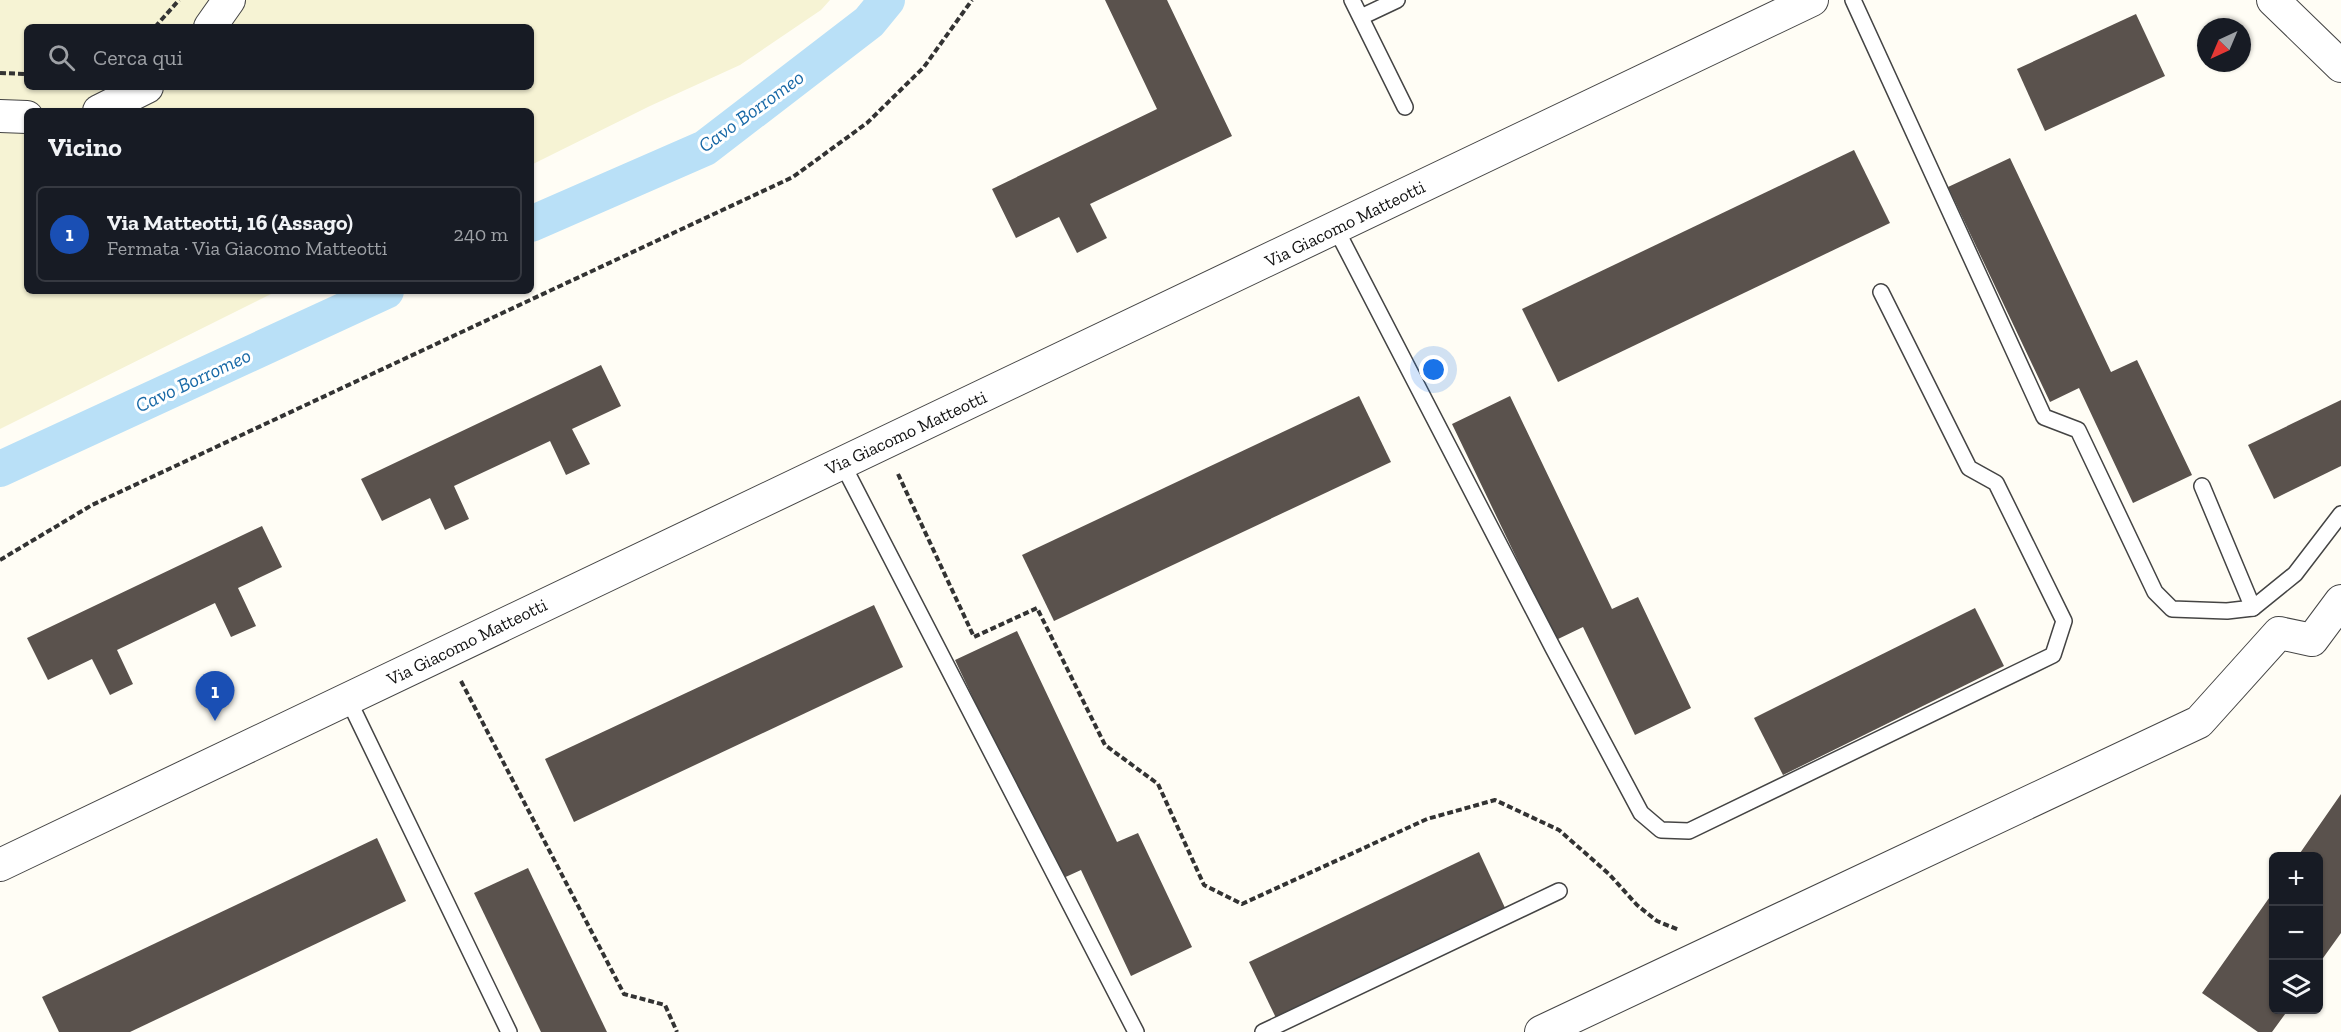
<!DOCTYPE html>
<html lang="it">
<head>
<meta charset="utf-8">
<style>
	:root { --surface:#171b24; --page:#242831; --text:#f1f3f6; --muted:#9ea1a6; --line:#363941; --accent:#c4262e }
	body { margin:0; font-family:"Zilla Slab",serif; background:var(--page); color:var(--text) }
	.controls { position:absolute; right:18px; bottom:18px; display:grid; overflow:hidden; border-radius:9px; box-shadow:0 2px 4px #0004 }
	.controls button { width:54px; height:54px; display:grid; place-items:center; padding:0; border:0; border-bottom:2px solid var(--line); background:var(--surface); color:var(--text); font:30px sans-serif }
	.compass { position:absolute; left:2197px; top:18px; width:54px; height:54px; border-radius:50%; background:var(--surface); box-shadow:0 2px 4px #0004; rotate:224deg }
	.you { position:absolute; left:1434px; top:370px; width:21px; height:21px; margin:-15px; border:4px solid #fff; border-radius:50%; background:#1a73e8; box-shadow:0 0 0 9px #1a73e833 }
	.badge { display:grid; place-items:center; width:39px; height:39px; border-radius:50%; background:var(--accent); color:#fff; font-size:20px; font-weight:700 }
	.pin { position:absolute; translate:-50% -50px; filter:drop-shadow(0 2px 3px #0008) }
	.pin::after { content:''; position:absolute; top:32px; width:21px; height:18px; background:inherit; clip-path:polygon(0 0,100% 0,50% 100%) }
	.list { margin:0; padding:0; list-style:none }
	h2 { display:flex; justify-content:space-between; align-items:center; height:78px; margin:0; padding:0 24px; font-size:26px }
	h2 small { font-size:20px; font-weight:400; color:var(--muted) }
	.list li { display:grid; grid-template-columns:39px 1fr auto; gap:18px; align-items:center; box-sizing:border-box; height:96px; margin:0 12px 12px; padding:0 12px; border:2px solid var(--line); border-radius:9px }
	.list b { display:block; font-size:22px; white-space:nowrap }
	.list p { margin:0; font-size:20px; white-space:nowrap; color:var(--muted) }
	.list em { font-size:20px; font-style:normal; color:var(--muted) }
	.icon { flex:none; width:33px; height:33px; fill:none; stroke:currentColor; stroke-width:2; stroke-linecap:round; stroke-linejoin:round }
	.map { position:relative; flex:none; width:2341px; height:1032px; overflow:hidden }
	.search { position:absolute; background:var(--surface); box-shadow:0 2px 4px #0004; left:24px; top:24px; width:510px; height:66px; display:flex; align-items:center; gap:15px; box-sizing:border-box; padding:0 21px; border-radius:9px; color:var(--muted); font-size:22px }
	.panel { position:absolute; background:var(--surface); box-shadow:0 2px 4px #0004; left:24px; top:108px; width:510px; height:186px; border-radius:9px }
	.map>svg:first-child { display:block }
	.farmland { fill:#f6f3d4; fill-rule:evenodd }
	.lines { fill:none; stroke-linecap:round; stroke-linejoin:round }
	.canal { stroke:#b9e0f7; stroke-width:36 }
	.building { fill:#5a524d }
	.lane-casing { stroke:#444; stroke-width:18 }
	.street-casing { stroke:#444; stroke-width:34 }
	.path { stroke:#333; stroke-width:4; stroke-dasharray:6 3; stroke-linecap:butt }
	.lane { stroke:#fff; stroke-width:15 }
	.street { stroke:#fff; stroke-width:32 }
	.labels { text-anchor:middle; stroke-width:6; stroke-linejoin:round; paint-order:stroke }
	.street-label { font-size:18px; fill:#111; stroke:#fff }
	.water-label { font-size:20px; font-style:italic; fill:#1768a6; stroke:#fff }
</style>
</head>
<body>
<div class="map">
<svg width="2341" height="1032" viewBox="0 0 2341 1032">
	<rect width="100%" height="100%" fill="#fffdf5"/>
	<path class="farmland" d="M0,0H830L821,10L740,65L650,106L531,165V111H27V291H277L0,429ZM27,27H531V87H27Z"/>
	<g class="lines">
		<g class="canal">
			<polyline points="531,224 705,148 869,22 887,0"/>
			<polyline points="0,469 386,291"/>
		</g>
	</g>
	<g class="building">
		<polygon points="1105,0 1167,0 1232,136 1090,204 1107,238 1077,253 1059,217 1016,238 992,189 1157,109"/>
		<polygon points="2136,14 2165,76 2045,131 2017,69"/>
		<polygon points="1854,150 1890,223 1558,382 1522,309"/>
		<polygon points="2010,158 2111,372 2137,360 2192,475 2133,503 2079,388 2050,402 1948,187"/>
		<polygon points="601,365 621,406 572,429 590,464 566,475 550,441 454,486 469,519 445,530 430,498 382,521 361,479"/>
		<polygon points="1359,396 1391,462 1054,621 1022,555"/>
		<polygon points="1510,396 1612,609 1638,597 1691,708 1635,735 1583,627 1556,640 1452,424"/>
		<polygon points="2341,400 2341,466 2274,499 2248,445"/>
		<polygon points="262,526 282,567 238,588 256,626 231,637 215,603 117,650 133,684 110,695 92,659 48,680 27,638"/>
		<polygon points="874,605 903,667 574,822 545,759"/>
		<polygon points="1975,608 2004,666 1783,775 1754,718"/>
		<polygon points="1017,631 1117,842 1138,833 1192,947 1131,976 1081,870 1059,880 955,660"/>
		<polygon points="2341,794 2341,933 2318,965 2318,856 2298,856"/>
		<polygon points="377,838 406,901 130,1032 59,1032 42,997"/>
		<polygon points="1479,852 1506,910 1277,1020 1249,962"/>
		<polygon points="528,868 607,1032 541,1032 474,893"/>
		<polygon points="2274,891 2274,1010 2288,1010 2272,1032 2258,1032 2202,993"/>
	</g>
	<g class="lines">
		<defs>
			<g id="lane">
				<polyline points="1352,0 1405,107"/>
				<polyline points="1853,0 2044,417 2078,430 2155,592 2172,609 2227,611 2253,608 2295,574 2341,514"/>
				<polyline points="1361,17 1397,0"/>
				<polyline points="1336,229 1553,648 1641,813 1661,830 1689,831 2053,655 2064,621 1996,483 1969,468 1881,292"/>
				<polyline points="842,463 1136,1032"/>
				<polyline points="2202,486 2253,608"/>
				<polyline points="348,699 509,1032"/>
				<polyline points="1263,1032 1559,891"/>
			</g>
			<g id="street">
				<polyline points="2273,0 2341,66"/>
				<polyline points="210,27 229,0"/>
				<polyline points="99,111 147,87"/>
				<polyline points="0,116 27,117"/>
				<polyline points="0,865 1812,0"/>
				<polyline points="1541,1032 2199,722 2279,633 2312,640 2341,601"/>
			</g>
		</defs>
		<use href="#lane" class="lane-casing"/>
		<use href="#street" class="street-casing"/>
		<g class="path">
			<polyline points="155,27 179,0"/>
			<polyline points="0,73 27,74"/>
			<polyline points="898,474 974,637 1037,608 1105,745 1158,784 1204,885 1242,904 1427,819 1495,800 1559,830 1609,874 1637,905 1657,921 1679,930"/>
			<polyline points="0,560 92,505 793,177 867,123 924,67 972,0"/>
			<polyline points="461,681 624,994 665,1005 677,1032"/>
		</g>
		<use href="#lane" class="lane"/>
		<use href="#street" class="street"/>
	</g>
	<g class="labels">
		<g class="street-label">
			<text transform="translate(1345 224) rotate(-26)" y="6">Via Giacomo Matteotti</text>
			<text transform="translate(906 433) rotate(-25)" y="6">Via Giacomo Matteotti</text>
			<text transform="translate(467 642) rotate(-26)" y="6">Via Giacomo Matteotti</text>
		</g>
		<g class="water-label">
			<text transform="translate(751 111) rotate(-36)" y="7">Cavo Borromeo</text>
			<text transform="translate(193 380) rotate(-25)" y="7">Cavo Borromeo</text>
		</g>
	</g>
</svg>
<div class="controls">
<button>+</button>
<button>−</button>
<button><svg class="icon" aria-label="layers" viewBox="0 0 24 24"><path d="M12 4l9 5-9 5-9-5zM3 14l9 5 9-5"/></svg></button>
</div>
<svg class="compass" viewBox="-18 -18 36 36"><path d="M0-13l5 13h-10z" fill="#e53935"/><path d="M0 13l5-13h-10z" fill="#9ea1a6"/></svg>
<div class="you"></div>
<div class="pin badge" style="left:215px;top:721px;background:#1a4fb4">1</div>
<div class="search"><svg class="icon" aria-label="search" viewBox="0 0 24 24"><circle cx="10" cy="10" r="6"/><path d="M15 15l6 6"/></svg>Cerca qui</div>
<section class="panel">
<h2>Vicino<small></small></h2>
<ul class="list">
<li><span class="badge" style="background:#1a4fb4">1</span><div><b>Via Matteotti, 16 (Assago)</b><p>Fermata · Via Giacomo Matteotti</p></div><em>240 m</em></li>
</ul>
</section>
</div>
</body>
</html>
